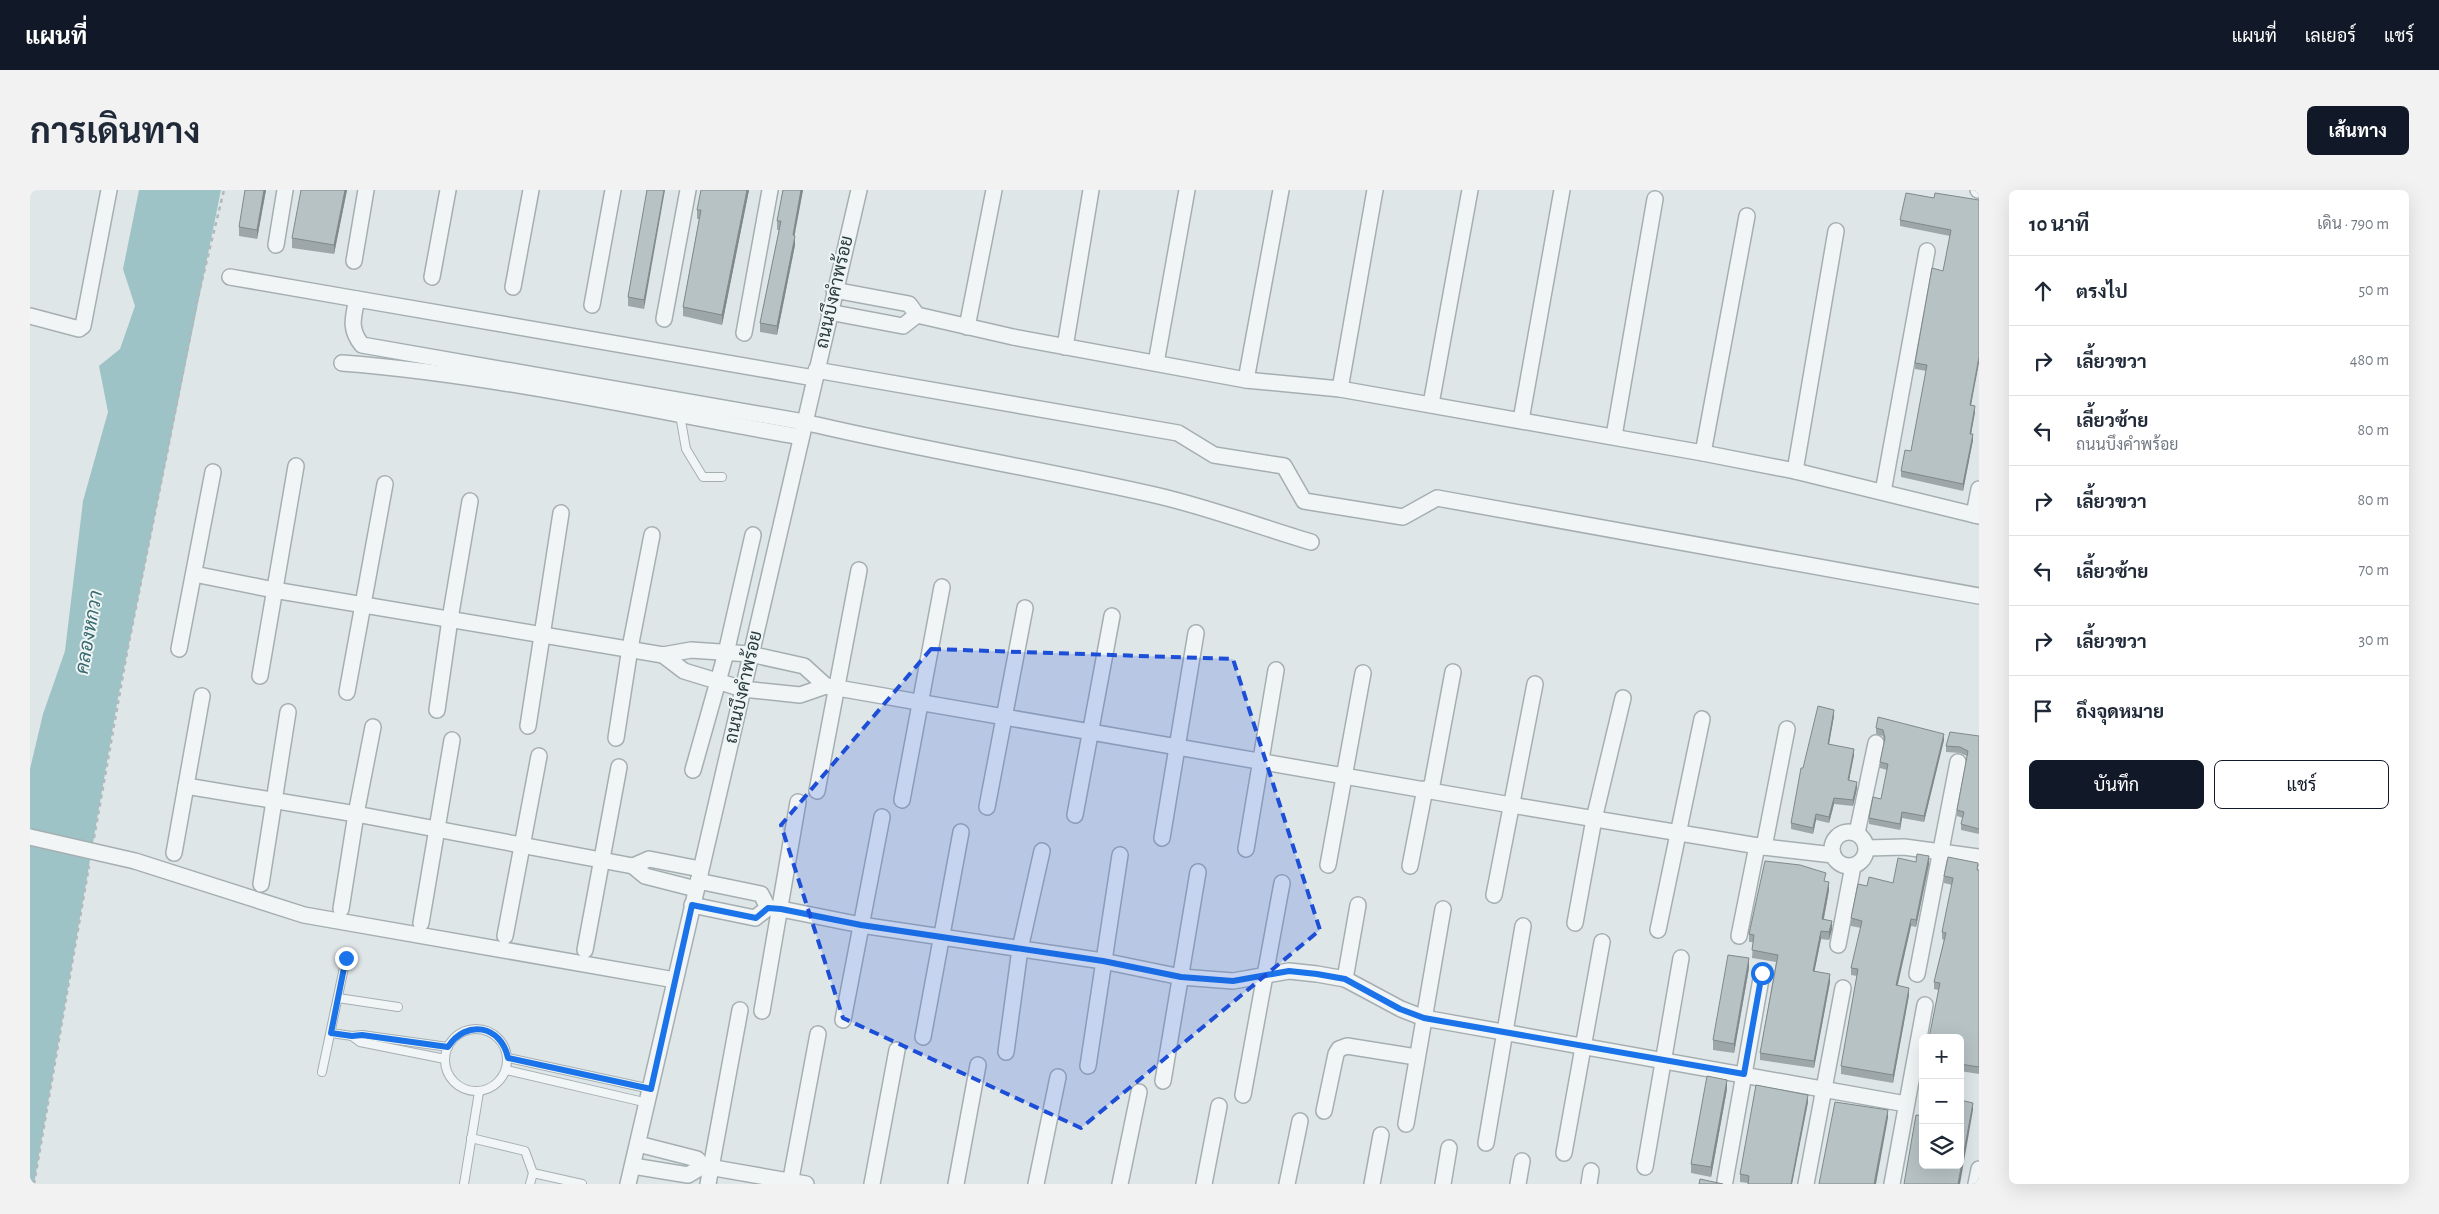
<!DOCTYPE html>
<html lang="th">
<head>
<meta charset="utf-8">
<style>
	:root { --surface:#fff; --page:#f2f2f3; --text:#1f2937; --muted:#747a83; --line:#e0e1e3; --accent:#111827 }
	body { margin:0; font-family:"Alegreya Sans",Sarabun,sans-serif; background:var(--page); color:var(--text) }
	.controls { position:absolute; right:15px; bottom:15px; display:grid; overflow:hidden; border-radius:8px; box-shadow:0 5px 20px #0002 }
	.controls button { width:45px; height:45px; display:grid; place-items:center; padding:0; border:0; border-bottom:1px solid var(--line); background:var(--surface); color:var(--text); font:25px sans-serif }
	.stop { position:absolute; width:15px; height:15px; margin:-11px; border:4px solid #1a73e8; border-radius:50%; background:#fff }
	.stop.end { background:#1a73e8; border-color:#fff; box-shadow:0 1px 5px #0008 }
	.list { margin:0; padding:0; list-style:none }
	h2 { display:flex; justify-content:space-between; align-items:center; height:65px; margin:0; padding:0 20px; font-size:21px }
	h2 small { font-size:16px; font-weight:400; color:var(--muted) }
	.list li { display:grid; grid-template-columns:32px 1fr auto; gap:15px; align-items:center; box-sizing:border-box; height:70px; padding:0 20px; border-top:1px solid var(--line) }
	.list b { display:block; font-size:19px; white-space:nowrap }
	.list p { margin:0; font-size:16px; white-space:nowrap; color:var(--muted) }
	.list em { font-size:16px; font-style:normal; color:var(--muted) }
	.actions { display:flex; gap:10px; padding:15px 20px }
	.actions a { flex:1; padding:11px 0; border:1px solid var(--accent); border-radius:8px; text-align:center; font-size:18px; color:var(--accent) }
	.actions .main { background:var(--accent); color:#fff }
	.icon { flex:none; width:28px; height:28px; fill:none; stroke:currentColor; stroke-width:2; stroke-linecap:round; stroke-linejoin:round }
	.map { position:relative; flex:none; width:1949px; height:994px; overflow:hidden; border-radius:8px }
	header { display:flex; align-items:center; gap:30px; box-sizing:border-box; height:70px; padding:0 25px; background:var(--accent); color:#fff }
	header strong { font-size:24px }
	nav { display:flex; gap:28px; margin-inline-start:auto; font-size:18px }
	.intro { display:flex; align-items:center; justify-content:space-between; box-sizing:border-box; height:120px; padding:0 30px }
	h1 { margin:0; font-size:35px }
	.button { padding:12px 22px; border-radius:8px; background:var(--accent); color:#fff; font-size:18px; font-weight:700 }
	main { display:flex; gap:30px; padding:0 30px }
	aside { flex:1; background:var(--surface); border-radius:8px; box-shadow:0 5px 20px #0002 }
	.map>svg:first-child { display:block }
	.water { fill:#9dc3c6 }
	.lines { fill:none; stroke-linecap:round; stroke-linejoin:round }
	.lane-casing { stroke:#a5afb2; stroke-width:10 }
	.street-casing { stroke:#a5afb2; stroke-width:18 }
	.path { stroke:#b2b9bb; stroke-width:2.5; stroke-dasharray:4 4; stroke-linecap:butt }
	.lane { stroke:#f2f5f6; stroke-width:8 }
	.street { stroke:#f2f5f6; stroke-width:15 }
	.street-bridge-casing { stroke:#a5afb2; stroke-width:18; stroke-linecap:butt }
	.street-bridge { stroke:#f2f5f6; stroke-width:15 }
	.wall { fill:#9da7a9 }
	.shaded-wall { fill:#808889 }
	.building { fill:#b7c2c4; stroke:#808889 }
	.route { stroke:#1a73e8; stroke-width:6 }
	.marked { fill:#1d4ed8; fill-opacity:0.2; stroke:#1d4ed8; stroke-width:4; stroke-dasharray:10 6; stroke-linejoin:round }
	.labels { text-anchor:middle; stroke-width:4; stroke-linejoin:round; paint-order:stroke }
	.street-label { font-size:18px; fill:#293a3e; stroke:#eff5f5 }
	.water-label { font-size:19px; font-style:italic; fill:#36696f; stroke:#eff5f5 }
</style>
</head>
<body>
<header>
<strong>แผนที่</strong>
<nav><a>แผนที่</a><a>เลเยอร์</a><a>แชร์</a></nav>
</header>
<div class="intro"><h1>การเดินทาง</h1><a class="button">เส้นทาง</a></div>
<main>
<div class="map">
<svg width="1949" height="994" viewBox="0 0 1949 994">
	<rect width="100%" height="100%" fill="#dfe6e8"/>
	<polygon class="water" points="109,0 191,0 88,508 4,994 0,994 0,579 13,524 35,461 53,311 78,222 69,176 90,159 105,116 93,79"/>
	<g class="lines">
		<defs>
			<g id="lane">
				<polyline points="650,225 656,259 673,287 692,287"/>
				<polyline points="308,808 368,817"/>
				<circle cx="446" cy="870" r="31"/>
				<polyline points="301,843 322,846 332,845 418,857"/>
				<polyline points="322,846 330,852 415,869"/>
				<polyline points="478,868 621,899"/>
				<polyline points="476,880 618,913"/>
				<polyline points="292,882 316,768"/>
				<polyline points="441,948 495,961 503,983 552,994"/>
				<polyline points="434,994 449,902"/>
				<polyline points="500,994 503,983"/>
			</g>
			<g id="street">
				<polyline points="1948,0 1949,0"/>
				<polyline points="246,55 255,0"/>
				<polyline points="324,71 336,0"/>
				<path d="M200,87L327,109C323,128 319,139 332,155L774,232C892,260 1011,279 1129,306C1180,318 1231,337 1281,352"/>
				<polyline points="402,87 418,0"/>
				<polyline points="483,97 501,0"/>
				<polyline points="804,100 879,114 887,125 983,147 1216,190 1310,199 1673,263 1765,281 1949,326"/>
				<polyline points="327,109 784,188"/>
				<polyline points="562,115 583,0"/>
				<polyline points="799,122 873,136 887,125"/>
				<polyline points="0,126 49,139 53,136 79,0"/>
				<polyline points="634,129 658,0"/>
				<polyline points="937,137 964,0"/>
				<polyline points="714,143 740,0"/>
				<polyline points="1035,157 1061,0"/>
				<path d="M312,173C466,185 618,220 771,247"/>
				<polyline points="1126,173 1157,0"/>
				<polyline points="786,180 1148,243 1184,265 1254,276 1274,311 1373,327 1407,308 1949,406"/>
				<polyline points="1216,190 1251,0"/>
				<polyline points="1310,199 1345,0"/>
				<polyline points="1401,214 1440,0"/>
				<polyline points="1491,230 1532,0"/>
				<polyline points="1584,246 1625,9"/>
				<polyline points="1673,263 1717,26"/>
				<polyline points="1765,281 1806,41"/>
				<polyline points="1853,302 1897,61"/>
				<polyline points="1944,325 1949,299"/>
				<polyline points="164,384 244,400 633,465 661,460 720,464 774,476 796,496"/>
				<polyline points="149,459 183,282"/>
				<polyline points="633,465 654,481 713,499 770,505 796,496 1481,615 1734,657 1803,665"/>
				<polyline points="230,486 266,276"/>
				<polyline points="317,502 355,294"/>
				<polyline points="407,520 420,429 440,311"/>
				<polyline points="498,536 531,323"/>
				<polyline points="586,548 600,458 622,345"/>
				<polyline points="663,580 696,463 723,345"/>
				<polyline points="156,596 326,624 603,676 615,686 666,699"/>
				<polyline points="1401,600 1423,482"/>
				<polyline points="787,601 829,380"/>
				<polyline points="872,610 912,397"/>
				<polyline points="957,617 995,418"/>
				<polyline points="1045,625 1082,426"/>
				<circle cx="1819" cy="659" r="17"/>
				<polyline points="1827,643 1846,553"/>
				<polyline points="1132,648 1166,443"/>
				<polyline points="1734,657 1757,539"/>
				<polyline points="1837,658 1874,657 1949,667"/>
				<polyline points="1216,659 1246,480"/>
				<polyline points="144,663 172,506"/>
				<polyline points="105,671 274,725 645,790"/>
				<polyline points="1298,675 1333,483"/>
				<polyline points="603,676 619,669 670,679"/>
				<polyline points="1380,676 1395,599"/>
				<polyline points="668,691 731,704 738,718"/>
				<polyline points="231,694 258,522"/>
				<polyline points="1464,705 1505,494"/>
				<polyline points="662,715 725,728 738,718 751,719 831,735 1073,771 1151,787 1203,791 1259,781 1287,784 1315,789 1371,819 1394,828 1876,914"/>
				<polyline points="311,719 326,624 343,537"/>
				<polyline points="391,733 422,550"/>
				<polyline points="1545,733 1564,629 1593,508"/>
				<polyline points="1628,740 1672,529"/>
				<polyline points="475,746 509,566"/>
				<polyline points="1709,746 1727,656"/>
				<polyline points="1808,755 1823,676"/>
				<polyline points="555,760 589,577"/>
				<polyline points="1887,784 1928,572"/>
				<polyline points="1315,789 1328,715"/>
				<polyline points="732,821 768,612"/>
				<polyline points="813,830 852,627"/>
				<polyline points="893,847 931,642"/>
				<polyline points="976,862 990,759 1012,661"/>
				<polyline points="1058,876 1090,665"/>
				<polyline points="1133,891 1168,682"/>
				<polyline points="1213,905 1252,693"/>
				<polyline points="1294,921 1306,864 1309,859 1317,856 1386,867"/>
				<polyline points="1376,934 1413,719"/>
				<polyline points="1456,953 1493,736"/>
				<polyline points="608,954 667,969 673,976"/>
				<polyline points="1534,963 1572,752"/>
				<polyline points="603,976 658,985 673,976 776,994"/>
				<polyline points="1615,977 1651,768"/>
				<polyline points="1695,991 1732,783"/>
				<polyline points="598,994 829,0"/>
				<polyline points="678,994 710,820"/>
				<polyline points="760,994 788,844"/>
				<polyline points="842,994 867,860"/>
				<polyline points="926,994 948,875"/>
				<polyline points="1006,994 1028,887"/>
				<polyline points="1090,994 1109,902"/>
				<polyline points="1174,994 1189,916"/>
				<polyline points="1257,994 1270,931"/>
				<polyline points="1342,994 1351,945"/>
				<polyline points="1413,994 1419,958"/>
				<polyline points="1488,994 1492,971"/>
				<polyline points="1559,994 1561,981"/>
				<polyline points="1776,994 1813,798"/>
				<polyline points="1862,994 1895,815"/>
				<polyline points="1946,994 1949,979"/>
			</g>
		</defs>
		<use href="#lane" class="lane-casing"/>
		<use href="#street" class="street-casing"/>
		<g class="path">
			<polyline points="64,648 98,457 138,258 167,111 194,0"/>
			<polyline points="4,994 59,676"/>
		</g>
		<use href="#lane" class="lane"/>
		<use href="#street" class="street"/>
		<defs>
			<polyline id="street-bridge" points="0,647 105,671"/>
		</defs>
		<use href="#street-bridge" class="street-bridge-casing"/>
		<use href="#street-bridge" class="street-bridge"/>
	</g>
	<g class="wall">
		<polygon points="236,0 227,49 209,46 209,37"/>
		<polygon points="317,0 304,64 262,58 262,48"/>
		<polygon points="617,0 614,119 598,116 598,107"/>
		<polygon points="719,0 692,135 653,126 653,117 669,29 667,29 667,20"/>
		<polygon points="753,0 773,0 764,45 765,55 747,145 730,142 730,133 749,40 747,40 747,31"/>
		<polygon points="1904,8 1949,10 1941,215 1945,222 1941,244 1943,250 1933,301 1871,287 1871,281 1881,261 1896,181 1885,179 1885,173 1913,81 1920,46 1870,36 1870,30"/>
		<polygon points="1804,526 1799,554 1824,565 1819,590 1827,598 1823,616 1804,614 1799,633 1786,630 1783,644 1761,639 1761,633 1773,578"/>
		<polygon points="1846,538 1914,550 1894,632 1872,628 1870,640 1839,634 1839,628 1851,609 1857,580 1850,578 1850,572 1854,552 1853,546 1846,544"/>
		<polygon points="1949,546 1949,644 1931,640 1931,634 1933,628 1927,626 1927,620 1937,566 1930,563 1916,562 1916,556"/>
		<polygon points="1886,672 1899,674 1886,737 1881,736 1867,795 1879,805 1863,893 1811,884 1811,876 1827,786 1821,785 1821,778 1831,738 1821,736 1821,728 1837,696 1863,693"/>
		<polygon points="1948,680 1949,680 1949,884 1930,881 1930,848 1908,800 1904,799 1904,792 1914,750 1912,749 1912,742 1922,695 1914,693 1914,686"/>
		<polygon points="1796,692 1799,700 1794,729 1802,739 1799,750 1791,749 1784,782 1800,792 1784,878 1730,870 1730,863 1746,772 1722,768 1723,752 1719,752 1719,744"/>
		<polygon points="1719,778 1704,863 1683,860 1683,850"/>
		<polygon points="1893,880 1893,899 1890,898 1890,891"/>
		<polygon points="1697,899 1681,987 1661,983 1661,974"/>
		<polygon points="1778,912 1762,994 1718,994 1718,993 1710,992 1710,984"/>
	</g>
	<g class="shaded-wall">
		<polygon points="234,0 236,0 227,49 227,40"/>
		<polygon points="315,0 317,0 304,64 304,55"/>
		<polygon points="634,0 635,0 614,119 614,110"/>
		<polygon points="717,0 719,0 692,135 692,125"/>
		<polygon points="771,0 773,0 763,54 763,45"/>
		<polygon points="765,46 765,55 747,145 747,136"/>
		<polygon points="1949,167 1949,173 1940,221 1940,215"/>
		<polygon points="1945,216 1945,222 1940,250 1940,244"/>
		<polygon points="1943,244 1943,250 1933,301 1933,294"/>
		<polygon points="1804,520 1804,526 1798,560 1798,554"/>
		<polygon points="1914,544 1914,550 1894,632 1894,626"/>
		<polygon points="1824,559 1824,565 1818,596 1818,590"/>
		<polygon points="1827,592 1827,598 1823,616 1823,610"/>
		<polygon points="1804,608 1804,614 1799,633 1799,627"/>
		<polygon points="1872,622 1872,628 1870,640 1870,634"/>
		<polygon points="1786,624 1786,630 1783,644 1783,638"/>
		<polygon points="1899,666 1899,674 1886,737 1886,730"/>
		<polygon points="1799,692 1799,700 1792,737 1792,729"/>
		<polygon points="1881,729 1881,736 1866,803 1866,795"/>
		<polygon points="1802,731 1802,739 1799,750 1799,742"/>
		<polygon points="1791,741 1791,749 1783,789 1783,781"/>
		<polygon points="1719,768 1719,778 1704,863 1704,854"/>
		<polygon points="1800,784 1800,792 1784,878 1784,871"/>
		<polygon points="1879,798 1879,805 1863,893 1863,885"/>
		<polygon points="1697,890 1697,899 1681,987 1681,977"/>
		<polygon points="1778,905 1778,912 1762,994 1761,994"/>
		<polygon points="1943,913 1943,920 1930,994 1928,994"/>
		<polygon points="1858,920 1858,928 1846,994 1844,994"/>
	</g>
	<g class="building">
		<polygon points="215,0 234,0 227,40 209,37"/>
		<polygon points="271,0 315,0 304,55 262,48"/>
		<polygon points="617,0 634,0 614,110 598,107"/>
		<polygon points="671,0 717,0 692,125 653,117 671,20 667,20"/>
		<polygon points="753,0 771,0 763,45 765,46 747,136 730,133 751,31 747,31"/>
		<polygon points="1876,3 1904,8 1905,3 1949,10 1949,167 1940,215 1945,216 1940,244 1943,244 1933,294 1871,281 1875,260 1881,261 1897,175 1885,173 1902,78 1913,81 1921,40 1870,30"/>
		<polygon points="1788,516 1804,520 1798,554 1824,559 1818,590 1827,592 1823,610 1804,608 1799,627 1786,624 1783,638 1761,633 1771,578 1773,578"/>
		<polygon points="1848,527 1914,544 1894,626 1872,622 1870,634 1839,628 1843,607 1851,609 1858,574 1850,572 1855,548 1853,540 1846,538"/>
		<polygon points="1920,542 1949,546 1949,639 1931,634 1934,622 1927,620 1938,561 1930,557 1916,556"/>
		<polygon points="1887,664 1899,666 1886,730 1881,729 1866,795 1879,798 1863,885 1811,876 1828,779 1821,778 1832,731 1821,728 1828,694 1837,696 1839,687 1863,693 1868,668 1886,672"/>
		<polygon points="1918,667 1948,673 1947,680 1949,680 1949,877 1930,874 1930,848 1899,848 1910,793 1904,792 1916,743 1912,742 1923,688 1914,686"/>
		<polygon points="1735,671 1770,675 1796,683 1794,691 1799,692 1792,729 1802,731 1799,742 1791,741 1783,781 1800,784 1784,871 1730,863 1748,765 1722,760 1724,745 1719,744"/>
		<polygon points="1698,765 1719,768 1704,854 1683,850"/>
		<polygon points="1893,880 1893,891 1890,891"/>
		<polygon points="1677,886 1697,890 1681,977 1661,974"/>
		<polygon points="1726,895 1778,905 1761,994 1718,994 1719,986 1710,984"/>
		<polygon points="1930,910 1943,913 1928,994 1874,994 1886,925 1893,926 1893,975 1930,975"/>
		<polygon points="1805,912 1858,920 1844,994 1789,994"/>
		<polygon points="1670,989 1693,994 1669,994"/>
	</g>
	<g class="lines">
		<path class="route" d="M316,768L301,843L322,846L332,845L418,857C436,829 471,835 478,868L621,899L662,715L726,728L738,718L751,719L831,735L1073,771L1151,787L1203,791L1259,781L1287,784L1315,789L1370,819L1394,828L1714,884L1732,783"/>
	</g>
	<path class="marked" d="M901,459L1203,469L1290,740L1051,938L813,828L751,635Z"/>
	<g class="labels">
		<g class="street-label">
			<text transform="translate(804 102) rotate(-77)" y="6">ถนนบึงคำพร้อย</text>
			<text transform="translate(713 497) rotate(-77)" y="6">ถนนบึงคำพร้อย</text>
		</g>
		<g class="water-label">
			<text transform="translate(58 442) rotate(-80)" y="7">คลองหกวา</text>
		</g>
	</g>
</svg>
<div class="controls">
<button>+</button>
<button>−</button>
<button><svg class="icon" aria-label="layers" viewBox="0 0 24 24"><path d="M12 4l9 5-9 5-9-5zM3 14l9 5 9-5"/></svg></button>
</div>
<div class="stop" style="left:1732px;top:783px"></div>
<div class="stop end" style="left:316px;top:768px"></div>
</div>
<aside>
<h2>10 นาที<small>เดิน · 790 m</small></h2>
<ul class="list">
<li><svg class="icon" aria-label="ahead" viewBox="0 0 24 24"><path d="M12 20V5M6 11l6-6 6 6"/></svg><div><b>ตรงไป</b></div><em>50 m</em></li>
<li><svg class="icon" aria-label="right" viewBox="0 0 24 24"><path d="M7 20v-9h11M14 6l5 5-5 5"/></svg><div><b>เลี้ยวขวา</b></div><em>480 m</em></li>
<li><svg class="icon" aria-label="left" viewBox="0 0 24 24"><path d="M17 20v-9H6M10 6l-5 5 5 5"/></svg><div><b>เลี้ยวซ้าย</b><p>ถนนบึงคำพร้อย</p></div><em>80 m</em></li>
<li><svg class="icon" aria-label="right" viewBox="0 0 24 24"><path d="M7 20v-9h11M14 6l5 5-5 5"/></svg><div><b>เลี้ยวขวา</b></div><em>80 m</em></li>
<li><svg class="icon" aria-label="left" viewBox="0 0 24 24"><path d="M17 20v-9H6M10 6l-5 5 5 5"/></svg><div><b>เลี้ยวซ้าย</b></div><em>70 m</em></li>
<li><svg class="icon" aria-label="right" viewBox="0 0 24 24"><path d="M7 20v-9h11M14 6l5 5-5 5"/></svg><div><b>เลี้ยวขวา</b></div><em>30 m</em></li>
<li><svg class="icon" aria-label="arrive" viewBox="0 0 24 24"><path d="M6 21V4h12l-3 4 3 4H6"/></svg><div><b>ถึงจุดหมาย</b></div></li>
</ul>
<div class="actions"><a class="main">บันทึก</a><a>แชร์</a></div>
</aside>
</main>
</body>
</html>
